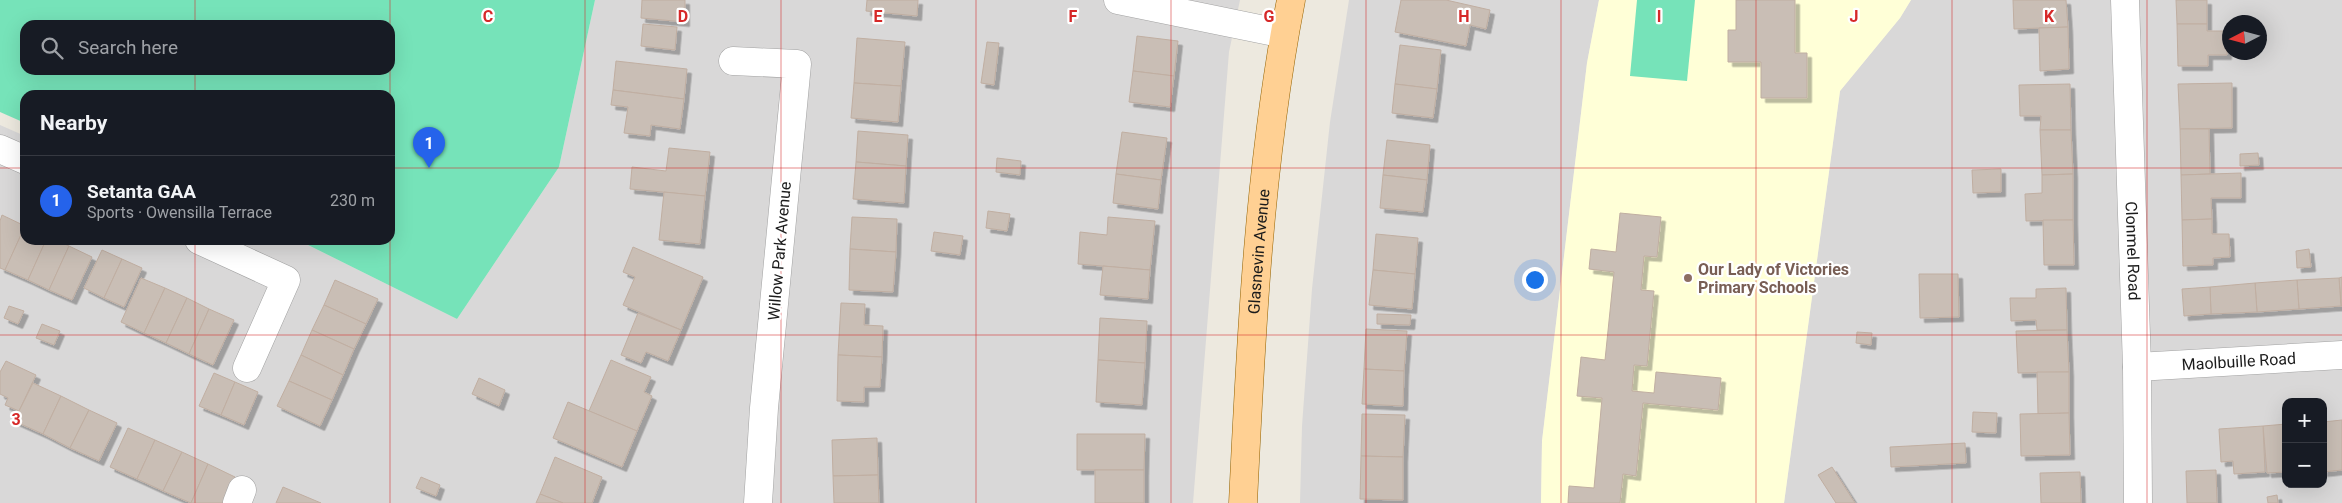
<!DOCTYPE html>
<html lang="en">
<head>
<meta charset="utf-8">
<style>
	:root { --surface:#171b24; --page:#242831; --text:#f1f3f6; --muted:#9ea1a6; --line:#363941; --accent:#2563eb }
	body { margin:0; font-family:Roboto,sans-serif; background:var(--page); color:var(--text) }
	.controls { position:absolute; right:15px; bottom:15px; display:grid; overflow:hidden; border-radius:10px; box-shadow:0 5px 20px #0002 }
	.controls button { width:45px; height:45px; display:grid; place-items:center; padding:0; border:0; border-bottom:1px solid var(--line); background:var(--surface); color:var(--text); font:25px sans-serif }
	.compass { position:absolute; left:2222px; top:15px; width:45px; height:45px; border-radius:50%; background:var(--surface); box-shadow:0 5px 20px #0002; rotate:264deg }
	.you { position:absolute; left:1534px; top:279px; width:18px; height:18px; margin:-12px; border:4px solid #fff; border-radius:50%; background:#1a73e8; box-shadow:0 0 0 8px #1a73e833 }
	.badge { display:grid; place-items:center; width:32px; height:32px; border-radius:50%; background:var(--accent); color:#fff; font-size:16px; font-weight:700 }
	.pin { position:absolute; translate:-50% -41px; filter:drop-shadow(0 1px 2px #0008) }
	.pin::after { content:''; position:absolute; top:26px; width:18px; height:15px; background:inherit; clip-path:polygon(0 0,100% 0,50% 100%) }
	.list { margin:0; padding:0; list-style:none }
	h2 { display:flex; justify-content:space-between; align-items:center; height:65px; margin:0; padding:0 20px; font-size:21px }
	h2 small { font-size:16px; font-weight:400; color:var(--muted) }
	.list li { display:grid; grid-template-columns:32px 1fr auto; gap:15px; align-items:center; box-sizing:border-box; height:90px; padding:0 20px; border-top:1px solid var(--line) }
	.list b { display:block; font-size:19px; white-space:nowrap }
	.list p { margin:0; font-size:16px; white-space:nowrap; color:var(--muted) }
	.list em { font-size:16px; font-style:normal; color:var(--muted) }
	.icon { flex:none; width:28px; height:28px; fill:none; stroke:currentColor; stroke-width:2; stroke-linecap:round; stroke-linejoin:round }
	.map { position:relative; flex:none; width:2342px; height:503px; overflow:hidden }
	.search { position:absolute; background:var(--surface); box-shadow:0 5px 20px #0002; left:20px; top:20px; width:375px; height:55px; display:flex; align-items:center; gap:12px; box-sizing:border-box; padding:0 18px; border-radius:15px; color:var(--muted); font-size:19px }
	.panel { position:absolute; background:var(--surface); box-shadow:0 5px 20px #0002; left:20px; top:90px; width:375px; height:155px; border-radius:15px }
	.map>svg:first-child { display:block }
	.residential { fill:#d9d8d8; fill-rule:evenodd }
	.education { fill:#ffffd7 }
	.pitch { fill:#76e3b9; fill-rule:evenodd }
	.building { fill:#c9beb5; stroke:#c0aea1; filter:url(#shadow) }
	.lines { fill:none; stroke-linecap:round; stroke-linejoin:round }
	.minor-casing { stroke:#a2a2a2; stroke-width:29 }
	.major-casing { stroke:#926100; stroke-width:29 }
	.minor { stroke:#fff; stroke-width:28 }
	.major { stroke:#ffd093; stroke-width:28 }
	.grid { fill:none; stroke:#d62828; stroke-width:1; stroke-opacity:0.55 }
	.education-dot { fill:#8d6e63; stroke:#fff; stroke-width:2 }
	.labels { text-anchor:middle; stroke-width:4.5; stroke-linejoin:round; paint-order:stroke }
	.street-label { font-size:16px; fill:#1b1b1b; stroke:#fff }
	.education-label { font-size:16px; font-weight:bold; fill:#785e54; stroke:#fff; text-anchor:start }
	.grid-label { font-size:16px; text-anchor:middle; font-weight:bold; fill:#d62828; stroke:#fff; stroke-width:4.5; stroke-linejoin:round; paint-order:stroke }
</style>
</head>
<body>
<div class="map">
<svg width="2342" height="503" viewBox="0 0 2342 503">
	<defs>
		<filter id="shadow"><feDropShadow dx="4.5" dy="4.5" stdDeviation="0" flood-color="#0004"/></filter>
	</defs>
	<rect width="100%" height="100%" fill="#ede9df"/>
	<g class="residential">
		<polygon points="595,0 1240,0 1229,52 1193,503 0,503 0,125 25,136 25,240 298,240 457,319 559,167"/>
		<polygon points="1349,0 1599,0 1587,63 1542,441 1541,503 1300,503 1302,426 1312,289 1330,122"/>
		<path d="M1911,0H2342V503H1784L1840,91L1900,18ZM2230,22H2260V52H2230ZM2286,402H2323V484H2286Z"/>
	</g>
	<polygon class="education" points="1599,0 1911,0 1900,18 1840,91 1784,503 1541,503 1542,441 1587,63"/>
	<g class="pitch">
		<path d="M0,0H595L559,167L457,319L298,240H390V95H25V123L0,112ZM25,25H390V70H25Z"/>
		<polygon points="1637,0 1695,0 1687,81 1630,76"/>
	</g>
	<g class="building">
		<polygon points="642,0 685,0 685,22 641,18"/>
		<polygon points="867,0 918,0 917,16 866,11"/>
		<polygon points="1401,0 1446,0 1490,10 1486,29 1470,25 1466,46 1395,32"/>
		<polygon points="1736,0 1795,0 1795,53 1807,53 1807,98 1761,98 1761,62 1728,62 1728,30 1736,30"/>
		<polygon points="2013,0 2066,0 2068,27 2014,29"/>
		<polygon points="2176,0 2207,0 2207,24 2177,24"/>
		<polygon points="643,24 677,27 675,50 641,46"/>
		<polygon points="2177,24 2207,24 2207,31 2227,31 2227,55 2208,55 2208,66 2178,66"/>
		<polygon points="2068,27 2069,69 2040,71 2039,28"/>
		<polygon points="1137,36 1178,41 1174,76 1133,71"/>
		<polygon points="857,38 905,42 901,86 854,83"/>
		<polygon points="987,42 999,43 994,85 981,83"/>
		<polygon points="1400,45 1441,50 1437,89 1395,84"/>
		<polygon points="616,61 687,69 684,99 613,90"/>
		<polygon points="1133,71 1174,76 1170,107 1129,102"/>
		<polygon points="854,83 901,86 898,122 851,118"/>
		<polygon points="2232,83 2232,128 2180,129 2178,84"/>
		<polygon points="1395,84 1437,89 1433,118 1392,113"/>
		<polygon points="2070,84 2071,130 2040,130 2041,116 2020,116 2019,85"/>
		<polygon points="613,90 684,99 680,129 651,125 650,136 624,133 628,107 611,105"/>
		<polygon points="2180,129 2209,129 2210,174 2181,175"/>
		<polygon points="2040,130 2071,130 2073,174 2042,175"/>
		<polygon points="858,131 908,135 906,166 856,162"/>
		<polygon points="1122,132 1167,138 1161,180 1116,174"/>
		<polygon points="1387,140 1430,145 1427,180 1383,175"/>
		<polygon points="669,148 710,152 705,196 630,189 632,167 666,171"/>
		<polygon points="2258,153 2259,165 2240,166 2240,154"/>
		<polygon points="997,158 1021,161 1020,175 996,172"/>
		<polygon points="856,162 906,166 904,203 853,199"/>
		<polygon points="2001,169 2001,192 1973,193 1972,170"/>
		<polygon points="2241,173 2241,198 2211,198 2212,219 2182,220 2181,175"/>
		<polygon points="1116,174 1161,180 1158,209 1113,203"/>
		<polygon points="2073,174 2073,220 2026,221 2025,194 2042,193 2042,175"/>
		<polygon points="1383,175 1427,180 1423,212 1380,208"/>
		<polygon points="664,192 705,196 700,244 659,240"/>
		<polygon points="988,211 1010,214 1007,231 986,228"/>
		<polygon points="1620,213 1661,217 1657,257 1644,256 1641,290 1654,291 1647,366 1634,365 1632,391 1654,393 1656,372 1721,378 1718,410 1643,403 1636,476 1623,474 1620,503 1568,503 1569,486 1594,488 1602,398 1577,396 1581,357 1605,360 1614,272 1589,269 1591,249 1616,252"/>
		<polygon points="2,215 25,226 5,270 0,268 0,221"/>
		<polygon points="852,217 897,219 896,252 850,249"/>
		<polygon points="1108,217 1155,221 1150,270 1078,264 1080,232 1107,235"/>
		<polygon points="2212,219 2212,234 2229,234 2230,257 2213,258 2213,265 2183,266 2182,220"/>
		<polygon points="2043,220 2073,220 2074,265 2044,265"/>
		<polygon points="25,226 25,240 46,240 28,280 5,270"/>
		<polygon points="934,232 963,236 960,255 931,251"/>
		<polygon points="1376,234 1418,238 1415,274 1373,270"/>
		<polygon points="46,240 56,240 69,246 49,290 28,280"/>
		<polygon points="69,246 92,257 72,300 49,290"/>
		<polygon points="633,247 703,277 681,330 623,305 635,277 623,272"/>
		<polygon points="850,249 896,252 893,292 849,290"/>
		<polygon points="2309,249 2311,267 2297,268 2296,251"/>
		<polygon points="102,250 122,259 104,298 84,288"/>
		<polygon points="122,259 142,268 124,307 104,298"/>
		<polygon points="1103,266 1150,270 1148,299 1100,295"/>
		<polygon points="1373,270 1415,274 1412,309 1369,305"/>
		<polygon points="1919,274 1958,274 1959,317 1920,318"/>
		<polygon points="2342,277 2342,306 2341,306 2339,278"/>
		<polygon points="141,278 165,288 144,333 121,322"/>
		<polygon points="2339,278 2341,306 2299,309 2297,280"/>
		<polygon points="335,280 378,299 366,324 324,305"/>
		<polygon points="2297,280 2299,309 2257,312 2255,283"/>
		<polygon points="2255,283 2257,312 2211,314 2210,287"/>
		<polygon points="2210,287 2211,314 2184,316 2182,289"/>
		<polygon points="165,288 187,298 166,343 144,333"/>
		<polygon points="2066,288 2067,330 2037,330 2036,320 2011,321 2010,298 2036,298 2036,289"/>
		<polygon points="187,298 209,309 189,354 166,343"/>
		<polygon points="841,303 865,304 864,325 883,326 882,357 838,355"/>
		<polygon points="324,305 366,324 354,349 312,330"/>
		<polygon points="9,306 24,311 18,324 4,318"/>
		<polygon points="209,309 234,320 213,365 189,354"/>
		<polygon points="638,313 681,330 668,361 646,352 641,363 621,355"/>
		<polygon points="1377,314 1411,315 1410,325 1377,324"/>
		<polygon points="1100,318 1147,321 1145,363 1098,360"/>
		<polygon points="42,324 60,331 54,345 36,338"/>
		<polygon points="1366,329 1407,331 1404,371 1364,369"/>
		<polygon points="312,330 354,349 343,375 301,355"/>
		<polygon points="2067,330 2069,372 2018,373 2016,331"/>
		<polygon points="1857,332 1872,333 1871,345 1856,343"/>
		<polygon points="301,355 343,375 332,400 289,381"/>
		<polygon points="838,355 882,357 880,387 864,387 864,402 837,401"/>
		<polygon points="611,360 651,377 644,392 652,396 637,431 589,411"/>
		<polygon points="1098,360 1145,363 1142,405 1096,402"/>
		<polygon points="6,361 36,375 19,411 5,405 8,398 0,394 0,372"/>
		<polygon points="1364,369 1404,371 1403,406 1362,404"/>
		<polygon points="2037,372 2069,372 2069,413 2038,414"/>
		<polygon points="214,373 235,382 221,415 199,406"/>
		<polygon points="479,378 505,390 499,406 472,394"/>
		<polygon points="289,381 332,400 320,426 277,406"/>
		<polygon points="235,382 258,392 244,425 221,415"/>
		<polygon points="33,383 61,396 43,434 14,421"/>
		<polygon points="61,396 89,410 70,448 43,434"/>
		<polygon points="568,402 637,431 622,467 553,438"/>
		<polygon points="89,410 117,423 99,461 70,448"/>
		<polygon points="1973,412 1997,413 1996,433 1972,432"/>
		<polygon points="2069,413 2070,455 2021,456 2020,414"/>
		<polygon points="1362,414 1405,415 1403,457 1361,456"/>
		<polygon points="2342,420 2342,470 2323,472 2323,422"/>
		<polygon points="2286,424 2286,472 2267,473 2263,426"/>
		<polygon points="2263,426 2265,472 2234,474 2233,461 2221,462 2219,429"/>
		<polygon points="128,428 155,440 137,479 110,467"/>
		<polygon points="1077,434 1145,434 1144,470 1077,470"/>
		<polygon points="877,438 878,475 833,476 832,440"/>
		<polygon points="155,440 182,452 163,491 137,479"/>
		<polygon points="1965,443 1966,463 1891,467 1890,447"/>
		<polygon points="182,452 208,464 191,503 163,491"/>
		<polygon points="1361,456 1403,457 1403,500 1360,499"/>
		<polygon points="555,457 602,477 592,503 563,503 540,494"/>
		<polygon points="208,464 235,477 224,503 191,503"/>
		<polygon points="1832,467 1855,503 1836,503 1818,475"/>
		<rect x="1095" y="470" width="49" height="33"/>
		<polygon points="2216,470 2217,503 2187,503 2186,471"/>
		<polygon points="2080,472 2081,503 2041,503 2040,473"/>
		<polygon points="878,475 879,503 834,503 833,476"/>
		<polygon points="421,477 440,485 436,496 416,488"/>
		<polygon points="283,487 321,503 276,503"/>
		<polygon points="540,494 563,503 536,503"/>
		<polygon points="2277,495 2278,503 2268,503 2267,497"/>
	</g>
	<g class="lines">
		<defs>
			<g id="minor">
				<polyline points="1118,0 1284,34"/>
				<path id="s1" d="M2125,0L2137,367L2138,503"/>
				<polyline points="733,61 797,64 764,408 758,503"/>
				<polyline points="0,149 25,160"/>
				<polyline points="199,240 286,280 247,368"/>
				<path id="s2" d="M2137,367L2342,355"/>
				<polyline points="237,503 242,490"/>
			</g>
			<g id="major">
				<path id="s3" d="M1243,503C1251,335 1259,166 1291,0"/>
			</g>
		</defs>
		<use href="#minor" class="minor-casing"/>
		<use href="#major" class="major-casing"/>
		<use href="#minor" class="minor"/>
		<use href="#major" class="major"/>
	</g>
	<path class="grid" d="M195,0V25M390,0V503M585,0V503M781,0V503M976,0V503M1171,0V503M1366,0V503M1561,0V503M1756,0V503M1952,0V503M2147,0V503M195,70V95M0,168H25M390,168H2342M195,240V503M0,335H2342"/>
	<circle class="education-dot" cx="1688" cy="278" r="5"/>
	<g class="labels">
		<g class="street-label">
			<text transform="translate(779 251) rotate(-85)" y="6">Willow Park Avenue</text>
			<text dy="6" stroke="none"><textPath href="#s3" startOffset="252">Glasnevin Avenue</textPath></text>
			<text dy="6" stroke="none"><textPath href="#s1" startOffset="251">Clonmel Road</textPath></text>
			<text dy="6" stroke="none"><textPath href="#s2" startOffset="102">Maolbuille Road</textPath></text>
		</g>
		<g class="education-label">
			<text x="1698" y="275">Our Lady of Victories<tspan x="1698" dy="18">Primary Schools</tspan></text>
		</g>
	</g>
	<g class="grid-label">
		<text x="488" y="22">C</text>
		<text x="683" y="22">D</text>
		<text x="878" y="22">E</text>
		<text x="1073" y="22">F</text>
		<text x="1269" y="22">G</text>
		<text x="1464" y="22">H</text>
		<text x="1659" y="22">I</text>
		<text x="1854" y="22">J</text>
		<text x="2049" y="22">K</text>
		<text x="16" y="425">3</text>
	</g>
</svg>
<div class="controls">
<button>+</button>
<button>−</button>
</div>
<svg class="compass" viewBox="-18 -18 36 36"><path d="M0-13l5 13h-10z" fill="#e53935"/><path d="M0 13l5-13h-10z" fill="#9ea1a6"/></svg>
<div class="you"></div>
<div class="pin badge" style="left:429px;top:168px">1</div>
<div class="search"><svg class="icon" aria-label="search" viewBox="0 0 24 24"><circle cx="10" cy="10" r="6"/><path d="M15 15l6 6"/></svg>Search here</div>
<section class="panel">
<h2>Nearby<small></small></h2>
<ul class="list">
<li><span class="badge">1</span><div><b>Setanta GAA</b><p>Sports · Owensilla Terrace</p></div><em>230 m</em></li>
</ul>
</section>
</div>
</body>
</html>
